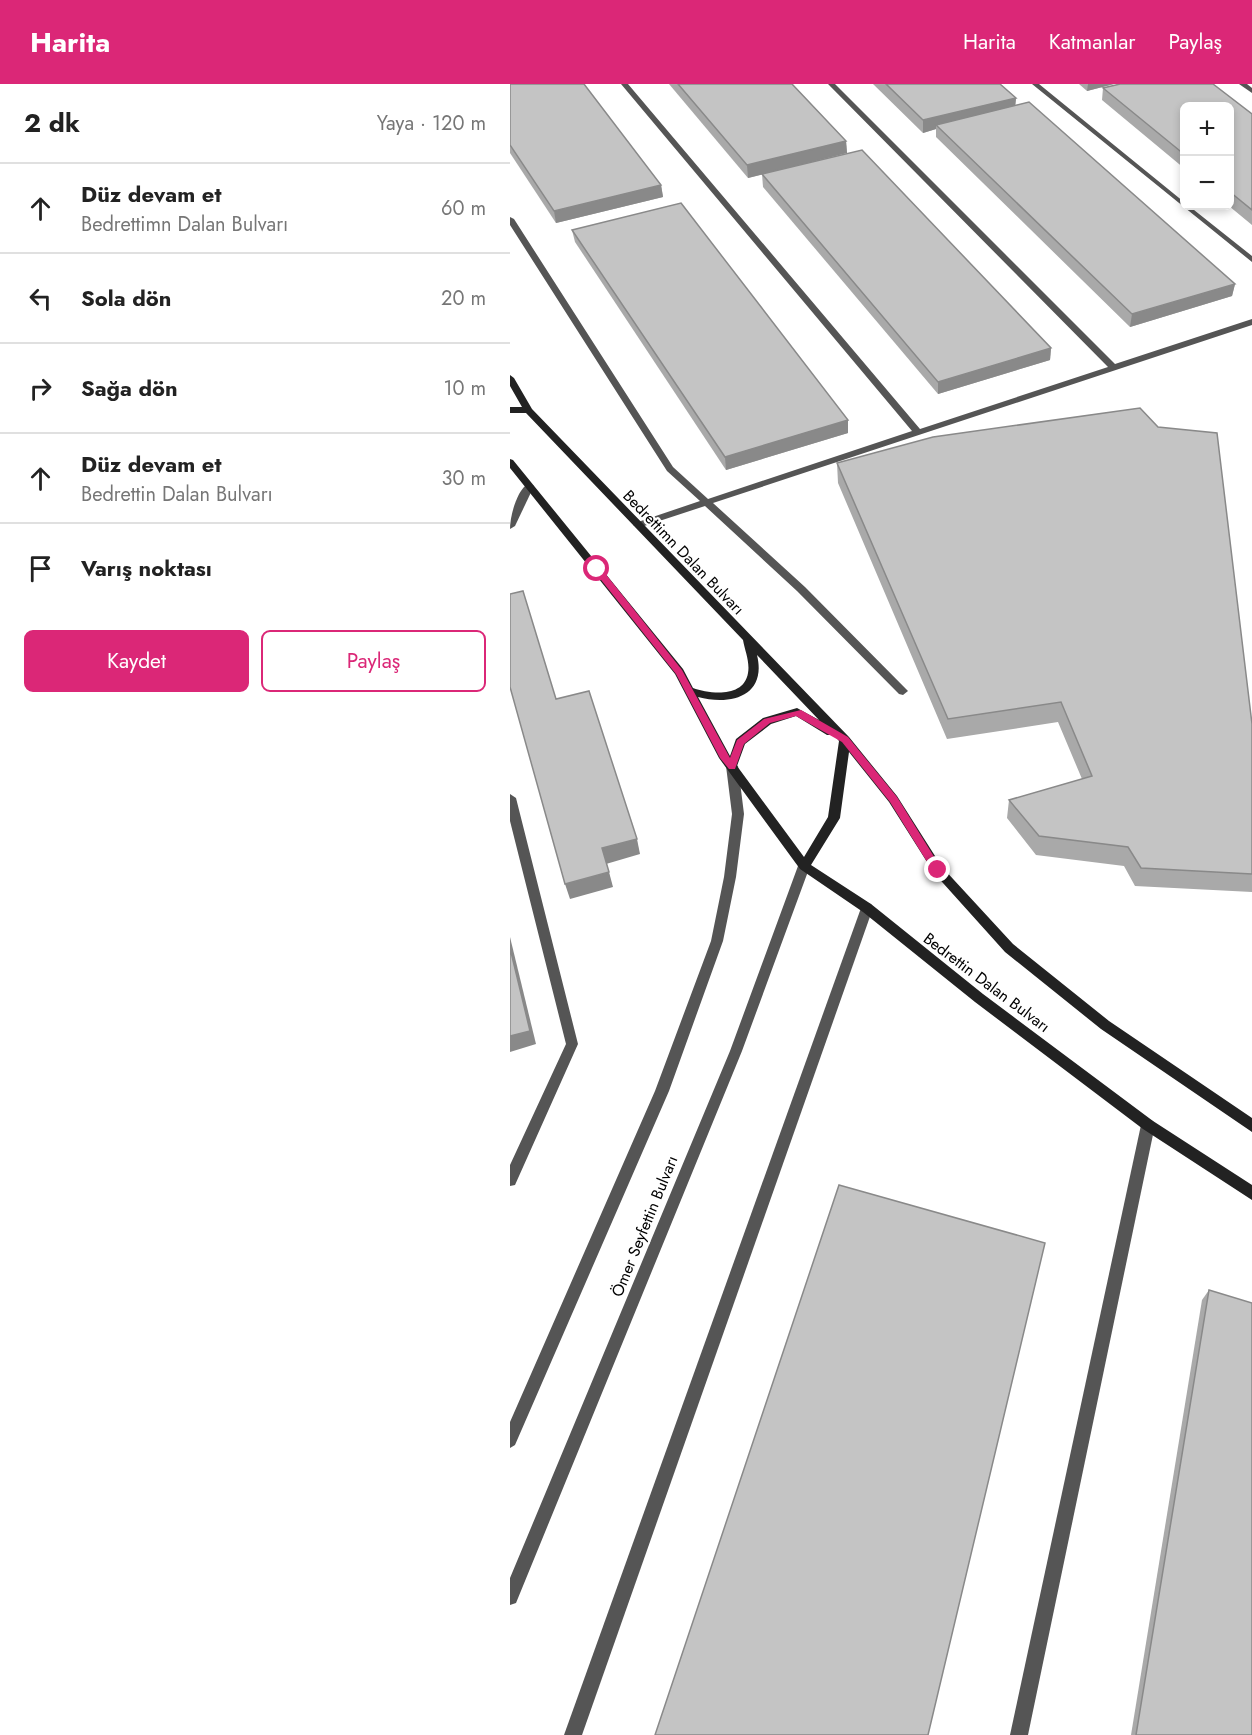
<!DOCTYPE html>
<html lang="tr">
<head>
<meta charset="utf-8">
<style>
	:root { --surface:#fff; --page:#f2f2f2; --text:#222; --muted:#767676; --line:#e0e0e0; --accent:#db2777 }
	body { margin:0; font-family:Jost,sans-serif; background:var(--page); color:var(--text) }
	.controls { position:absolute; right:18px; top:18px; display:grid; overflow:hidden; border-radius:9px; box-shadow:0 3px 9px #0003 }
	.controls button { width:54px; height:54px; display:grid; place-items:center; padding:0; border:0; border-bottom:2px solid var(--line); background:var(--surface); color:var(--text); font:30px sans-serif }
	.stop { position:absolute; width:18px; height:18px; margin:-14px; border:4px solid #db2777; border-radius:50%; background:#fff }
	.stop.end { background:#db2777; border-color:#fff; box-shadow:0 2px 6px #0008 }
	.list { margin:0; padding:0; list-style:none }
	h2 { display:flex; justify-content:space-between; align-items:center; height:78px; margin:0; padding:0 24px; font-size:26px }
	h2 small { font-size:20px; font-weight:400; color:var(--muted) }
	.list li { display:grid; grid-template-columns:39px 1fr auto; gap:18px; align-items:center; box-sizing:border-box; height:90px; padding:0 24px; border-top:2px solid var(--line) }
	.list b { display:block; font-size:22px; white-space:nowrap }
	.list p { margin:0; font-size:20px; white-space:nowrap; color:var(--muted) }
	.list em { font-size:20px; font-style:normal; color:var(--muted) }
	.actions { display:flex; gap:12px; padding:18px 24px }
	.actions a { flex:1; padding:14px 0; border:2px solid var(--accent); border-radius:9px; text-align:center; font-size:21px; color:var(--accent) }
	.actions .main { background:var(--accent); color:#fff }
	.icon { flex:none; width:33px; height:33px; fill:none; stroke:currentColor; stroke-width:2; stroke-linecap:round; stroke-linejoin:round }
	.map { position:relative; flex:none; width:742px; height:1651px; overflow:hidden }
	header { display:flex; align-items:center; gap:36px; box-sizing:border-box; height:84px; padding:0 30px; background:var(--accent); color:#fff }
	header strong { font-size:28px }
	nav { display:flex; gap:33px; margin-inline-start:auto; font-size:21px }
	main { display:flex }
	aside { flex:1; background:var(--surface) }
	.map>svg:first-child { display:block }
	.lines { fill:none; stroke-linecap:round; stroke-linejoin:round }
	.service { fill:#555; fill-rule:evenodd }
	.tertiary { fill:#555; fill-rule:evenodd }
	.secondary { fill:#222; fill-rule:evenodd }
	.wall { fill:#a9a9a9 }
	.shaded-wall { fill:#898989 }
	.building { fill:#c4c4c4; stroke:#898989; stroke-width:1.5 }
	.route { fill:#db2777 }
	.labels { text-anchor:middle; stroke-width:4.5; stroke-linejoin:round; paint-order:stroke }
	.street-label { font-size:16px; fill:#000; stroke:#fff }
</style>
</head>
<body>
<header>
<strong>Harita</strong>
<nav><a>Harita</a><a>Katmanlar</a><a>Paylaş</a></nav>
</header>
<main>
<aside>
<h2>2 dk<small>Yaya · 120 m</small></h2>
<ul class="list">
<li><svg class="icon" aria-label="ahead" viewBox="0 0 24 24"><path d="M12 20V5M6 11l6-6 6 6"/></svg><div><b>Düz devam et</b><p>Bedrettimn Dalan Bulvarı</p></div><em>60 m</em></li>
<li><svg class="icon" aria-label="left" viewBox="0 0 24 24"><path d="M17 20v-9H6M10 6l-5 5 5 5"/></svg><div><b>Sola dön</b></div><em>20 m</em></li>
<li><svg class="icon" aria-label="right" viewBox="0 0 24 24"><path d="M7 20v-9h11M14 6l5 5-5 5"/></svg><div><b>Sağa dön</b></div><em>10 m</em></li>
<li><svg class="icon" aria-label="ahead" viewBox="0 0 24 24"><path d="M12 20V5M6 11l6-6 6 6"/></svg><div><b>Düz devam et</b><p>Bedrettin Dalan Bulvarı</p></div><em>30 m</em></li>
<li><svg class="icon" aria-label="arrive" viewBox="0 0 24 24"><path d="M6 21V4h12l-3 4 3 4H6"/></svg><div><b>Varış noktası</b></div></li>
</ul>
<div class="actions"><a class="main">Kaydet</a><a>Paylaş</a></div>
</aside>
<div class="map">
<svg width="742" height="1651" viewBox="0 0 742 1651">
	<rect width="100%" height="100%" fill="#fff"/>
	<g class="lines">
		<g class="service">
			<polygon points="111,0 118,0 410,345 598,283 318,0 325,0 605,280 742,235 742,241 203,419 295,503 398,607 393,611 389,610 287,507 195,422 128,444 123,441 125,439 190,417 157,387 0,141 0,133 4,135 163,383 198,415 402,347"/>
			<polygon points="522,0 529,0 674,118 674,122 679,122 742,172 742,178"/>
			<polygon points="729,0 737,0 742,4 742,9"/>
			<path d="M19,399L24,402L5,442L0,445C0,432 7,405 19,399Z"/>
			<polygon points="0,710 6,714 68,960 5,1101 0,1102 0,1081 56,960 0,737"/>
			<polygon points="357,819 361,820 363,824 72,1651 54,1651 351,824 353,820"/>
			<polygon points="638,1035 643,1037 645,1041 518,1651 500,1651 631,1041 633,1037"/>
		</g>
		<g class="tertiary">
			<polygon points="222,678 228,682 234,730 226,793 213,857 159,1007 5,1361 0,1364 0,1338 145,1007 201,857 214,793 222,730 216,682"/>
			<polygon points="294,777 298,779 300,782 232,967 6,1519 0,1521 0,1494 220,967 288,782 290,779"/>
		</g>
		<path class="secondary" d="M0,291L4,294L22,325L339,653L387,712L432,783L503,860L599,937L742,1034V1048L591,945L495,868L424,789L379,718L339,668L330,734L301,781L361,820L473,910L643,1037L742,1101V1116L633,1045L465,918L353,828L290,785L209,674L165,590L0,384V375L3,376L173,585L183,604C200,610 234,614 238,589C240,578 235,567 233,556L16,329H0V323H12L0,302ZM247,571L309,636L287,624L253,634L226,655L220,672L188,613C221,622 257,612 247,571ZM286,632L317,651H324L329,657L318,733L294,773L227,682L235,660L261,640Z"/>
	</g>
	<g class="wall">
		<polygon points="0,0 151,101 153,113 46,139 0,69"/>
		<polygon points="159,0 282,0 336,57 337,69 238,94"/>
		<polygon points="363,0 490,0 506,14 505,21 725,200 722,212 620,243 426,53 426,45 413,49"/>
		<polygon points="569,0 604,0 577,7"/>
		<polygon points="610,0 703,0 742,30 742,141 719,122 720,122 720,22 675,22 675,85 592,16 593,4"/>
		<polygon points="252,90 541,264 540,276 428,310 253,103"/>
		<polygon points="62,146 338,349 216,386 65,158"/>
		<polygon points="327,379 742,640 742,808 625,802 614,782 526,771 497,734 499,716 572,695 548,638 437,655 328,399"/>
		<polygon points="699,1206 742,1651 621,1651 692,1216"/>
	</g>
	<g class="shaded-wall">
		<polygon points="578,0 604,0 577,7"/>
		<polygon points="506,14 505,26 426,41 426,45 413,49 413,36"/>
		<polygon points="336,57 337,69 238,94 237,81"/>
		<polygon points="151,101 153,113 46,139 44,127"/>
		<polygon points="725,200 722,212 620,243 622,230"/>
		<polygon points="541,264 540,276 428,310 428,298"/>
		<polygon points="338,336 338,349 216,386 215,373"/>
		<polygon points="127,755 130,770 96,780 92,764"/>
		<polygon points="99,788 103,803 60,815 55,800"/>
		<polygon points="0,853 26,960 0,968"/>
	</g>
	<g class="building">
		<polygon points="0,0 74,0 151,101 44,127 0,61"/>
		<polygon points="168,0 282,0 336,57 237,81"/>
		<polygon points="376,0 490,0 506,14 413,36"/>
		<polygon points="610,0 703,0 742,30 742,126 720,108 720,22 675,22 675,71 593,4"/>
		<polygon points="519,18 725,200 622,230 426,41"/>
		<polygon points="352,66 541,264 428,298 252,90"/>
		<polygon points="171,119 338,336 215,373 62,146"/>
		<polygon points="630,324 648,343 707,349 742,640 742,790 631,784 618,763 529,752 499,716 582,692 551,618 438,635 327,379 423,353"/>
		<polygon points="13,507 46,615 79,607 127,755 92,764 99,788 55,800 0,603 0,510"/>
		<polygon points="0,864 20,947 0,952"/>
		<polygon points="329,1101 535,1159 418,1651 145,1651"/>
		<polygon points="699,1206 742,1219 742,1651 626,1651"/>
	</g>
	<polygon class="route" points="84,483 90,483 172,586 220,674 227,656 254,635 291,626 338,653 387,713 431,784 431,789 424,789 380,718 332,658 286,632 260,639 234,660 225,685 219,685 210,674 166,590 84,487"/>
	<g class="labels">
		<g class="street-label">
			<text transform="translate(174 468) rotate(46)" y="6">Bedrettimn Dalan Bulvarı</text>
			<text transform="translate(477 898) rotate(37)" y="6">Bedrettin Dalan Bulvarı</text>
			<text transform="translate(134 1142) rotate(-68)" y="6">Ömer Seyfettin Bulvarı</text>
		</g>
	</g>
</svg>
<div class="controls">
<button>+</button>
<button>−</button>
</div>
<div class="stop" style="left:87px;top:485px"></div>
<div class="stop end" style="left:428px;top:786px"></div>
</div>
</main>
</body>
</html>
